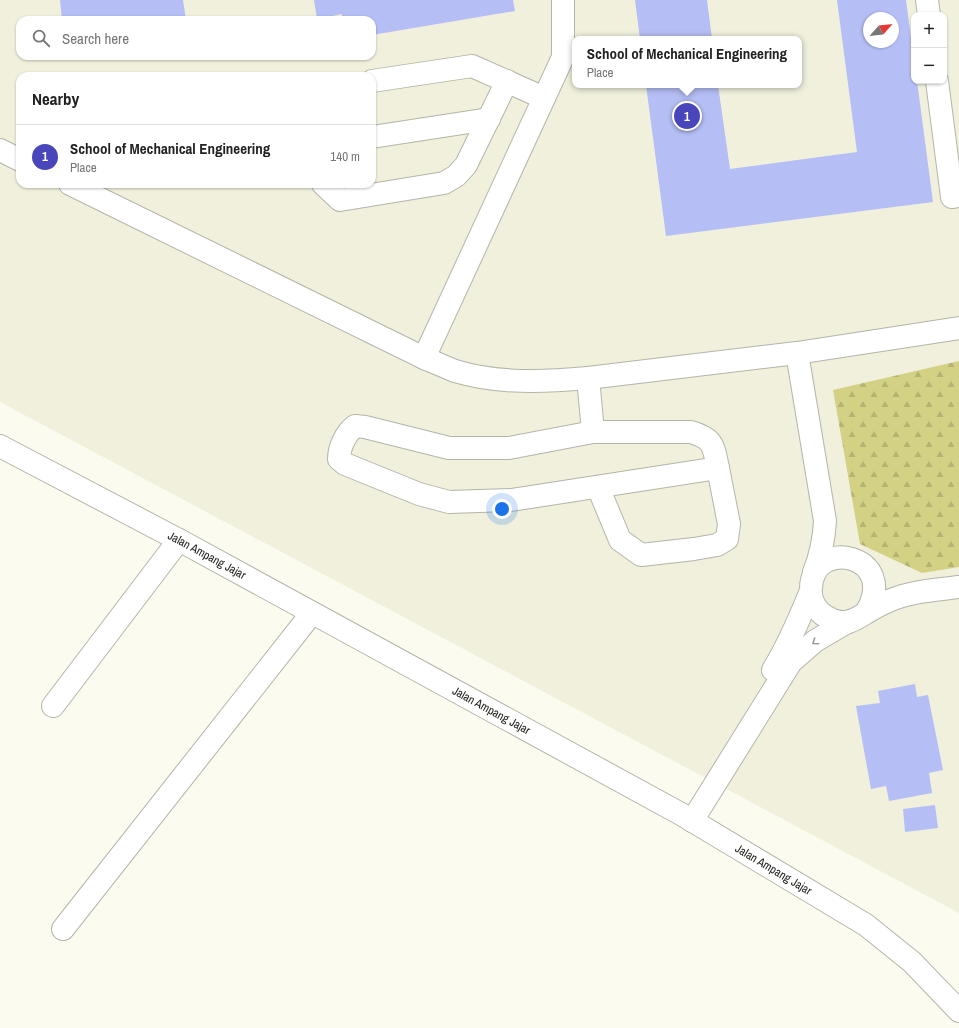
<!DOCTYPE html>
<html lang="en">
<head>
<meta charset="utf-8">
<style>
	:root { --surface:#fff; --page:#f2f2f2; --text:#222; --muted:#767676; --line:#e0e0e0; --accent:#4946bc }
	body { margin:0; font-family:"Archivo Narrow",sans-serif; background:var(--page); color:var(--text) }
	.controls { position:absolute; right:12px; top:12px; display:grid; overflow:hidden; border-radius:8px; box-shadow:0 1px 3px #0004 }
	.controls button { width:36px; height:36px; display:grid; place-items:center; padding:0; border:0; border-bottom:1px solid var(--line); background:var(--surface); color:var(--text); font:20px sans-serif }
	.compass { position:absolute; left:863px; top:12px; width:36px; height:36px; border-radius:50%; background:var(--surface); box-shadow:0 1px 3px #0004; rotate:63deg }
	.you { position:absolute; left:502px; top:509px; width:14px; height:14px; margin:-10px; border:3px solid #fff; border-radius:50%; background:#1a73e8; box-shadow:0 0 0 6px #1a73e833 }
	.badge { display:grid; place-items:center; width:26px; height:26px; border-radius:50%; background:var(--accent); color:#fff; font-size:13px; font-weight:700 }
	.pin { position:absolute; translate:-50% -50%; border:2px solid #fff; box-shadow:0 1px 4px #0006 }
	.popup { position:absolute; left:572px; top:36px; width:230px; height:52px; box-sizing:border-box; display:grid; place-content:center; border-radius:8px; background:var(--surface); filter:drop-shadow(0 1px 3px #0005); font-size:13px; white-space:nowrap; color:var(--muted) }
	.popup b { font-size:15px; color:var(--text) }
	.popup::after { content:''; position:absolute; left:50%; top:100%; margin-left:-8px; border:8px solid transparent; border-top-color:var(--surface) }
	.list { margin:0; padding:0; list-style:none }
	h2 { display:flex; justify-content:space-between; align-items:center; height:52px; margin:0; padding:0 16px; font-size:17px }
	h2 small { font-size:13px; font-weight:400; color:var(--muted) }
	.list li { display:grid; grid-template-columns:26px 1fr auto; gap:12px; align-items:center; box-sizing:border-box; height:64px; padding:0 16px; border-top:1px solid var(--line) }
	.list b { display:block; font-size:15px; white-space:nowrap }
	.list p { margin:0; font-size:13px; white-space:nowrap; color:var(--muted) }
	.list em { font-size:13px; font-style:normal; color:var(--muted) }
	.icon { flex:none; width:22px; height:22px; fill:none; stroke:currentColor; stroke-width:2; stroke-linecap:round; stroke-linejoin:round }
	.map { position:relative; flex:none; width:959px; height:1028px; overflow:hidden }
	.search { position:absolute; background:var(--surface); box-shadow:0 1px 3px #0004; left:16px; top:16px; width:360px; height:44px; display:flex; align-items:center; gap:10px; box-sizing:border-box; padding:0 14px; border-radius:12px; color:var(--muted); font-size:15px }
	.panel { position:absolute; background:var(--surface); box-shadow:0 1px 3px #0004; left:16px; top:72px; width:360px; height:116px; border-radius:12px }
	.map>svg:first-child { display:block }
	.built { fill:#f0f0dd; fill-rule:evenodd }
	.forest { fill:url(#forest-firs) }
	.building { fill:#b5bef5; fill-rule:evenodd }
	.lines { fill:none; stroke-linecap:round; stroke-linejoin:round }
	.minor-casing { stroke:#b4b4a9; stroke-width:24 }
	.minor { stroke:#fff; stroke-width:22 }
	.oneway { stroke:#999998 }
	.labels { text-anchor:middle; stroke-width:3; stroke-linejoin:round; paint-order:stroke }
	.street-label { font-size:12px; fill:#1d1d19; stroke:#fff }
</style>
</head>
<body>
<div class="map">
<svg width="959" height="1028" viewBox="0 0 959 1028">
	<defs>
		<pattern id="forest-firs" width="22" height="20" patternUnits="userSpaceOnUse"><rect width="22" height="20" fill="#d3d183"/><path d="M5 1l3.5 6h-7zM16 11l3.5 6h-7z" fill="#b5b371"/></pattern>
	</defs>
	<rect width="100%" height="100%" fill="#fbfbf0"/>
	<path class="built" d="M0,0H959V913L0,402ZM914,15H944V81H914ZM869,18H893V42H869ZM20,20H372V56H20ZM575,39H799V85H575ZM20,76H372V184H20Z"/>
	<polygon class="forest" points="959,361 959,567 922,573 860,544 833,390"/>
	<g class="building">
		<polygon points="60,0 183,0 186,20 62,20"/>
		<polygon points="314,0 513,0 515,11 372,35 372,20 342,20 342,14 317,19"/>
		<polygon points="635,0 707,0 712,39 640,39"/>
		<path d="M837,0H906L914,61V81H917L933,202L666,236L646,85H718L730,169L857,152ZM869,18H893V42H869Z"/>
		<polygon points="915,684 917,697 928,695 943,770 929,773 932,793 889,801 886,786 871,789 856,706 880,703 878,691"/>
		<polygon points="935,805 938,828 905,832 903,809"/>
	</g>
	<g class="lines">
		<defs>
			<g id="minor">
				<polyline points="927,0 929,15"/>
				<polyline points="372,81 472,66 544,98"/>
				<polyline points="937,81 952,197 959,196"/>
				<polyline points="372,137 489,119"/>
				<polyline points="0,150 20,160"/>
				<path d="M70,184L424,358C434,362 445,367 455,371C498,384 544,382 588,378L797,353L959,328"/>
				<polyline points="323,184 340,200 444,183 456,176 466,165 507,81"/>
				<path d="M797,353L825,521C824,539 821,555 814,572"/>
				<polyline points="424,358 563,57 563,0"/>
				<polyline points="588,378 593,432"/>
				<path d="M355,426L365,427L449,448H509L593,432H691C714,439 713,445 718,468L511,500L449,502L419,494L345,464L339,459C339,447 346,433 355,426Z"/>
				<path id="s1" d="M0,446L179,540L681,814L866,925L912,962L959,1011"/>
				<polyline points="598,487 620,540 641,555 694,549 717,545 727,539 729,524 718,468"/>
				<path d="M867,611C899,555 813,536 811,588C810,596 813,606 820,612C827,619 838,623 848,622C856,620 862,615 869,611C876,607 883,603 891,600C912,591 937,590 959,587"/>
				<path d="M773,670C788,646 799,620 810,593"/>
				<polyline points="53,706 179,540"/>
				<polyline points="692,821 791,662 815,641 849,621"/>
				<polyline points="63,929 312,613"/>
			</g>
		</defs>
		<use href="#minor" class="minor-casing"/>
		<use href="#minor" class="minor"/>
	</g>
	<defs><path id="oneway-chevron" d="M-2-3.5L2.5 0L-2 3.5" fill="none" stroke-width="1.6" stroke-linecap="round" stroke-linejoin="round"/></defs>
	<use class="oneway" href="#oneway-chevron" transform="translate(815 642) rotate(145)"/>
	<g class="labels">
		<g class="street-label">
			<text dy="4" stroke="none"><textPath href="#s1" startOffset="234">Jalan Ampang Jajar</textPath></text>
			<text dy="4" stroke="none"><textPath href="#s1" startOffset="558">Jalan Ampang Jajar</textPath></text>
			<text dy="4" stroke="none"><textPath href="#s1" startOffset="882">Jalan Ampang Jajar</textPath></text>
		</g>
	</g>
</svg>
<div class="controls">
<button>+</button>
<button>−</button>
</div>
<svg class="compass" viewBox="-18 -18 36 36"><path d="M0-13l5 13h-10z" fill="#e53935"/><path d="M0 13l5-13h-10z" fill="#767676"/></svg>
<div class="you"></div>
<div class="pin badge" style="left:687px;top:116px">1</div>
<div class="popup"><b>School of Mechanical Engineering</b>Place</div>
<div class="search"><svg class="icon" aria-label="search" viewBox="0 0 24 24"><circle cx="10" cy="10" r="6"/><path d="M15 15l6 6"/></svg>Search here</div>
<section class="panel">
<h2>Nearby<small></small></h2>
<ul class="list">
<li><span class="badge">1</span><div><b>School of Mechanical Engineering</b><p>Place</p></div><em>140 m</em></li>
</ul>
</section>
</div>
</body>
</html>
